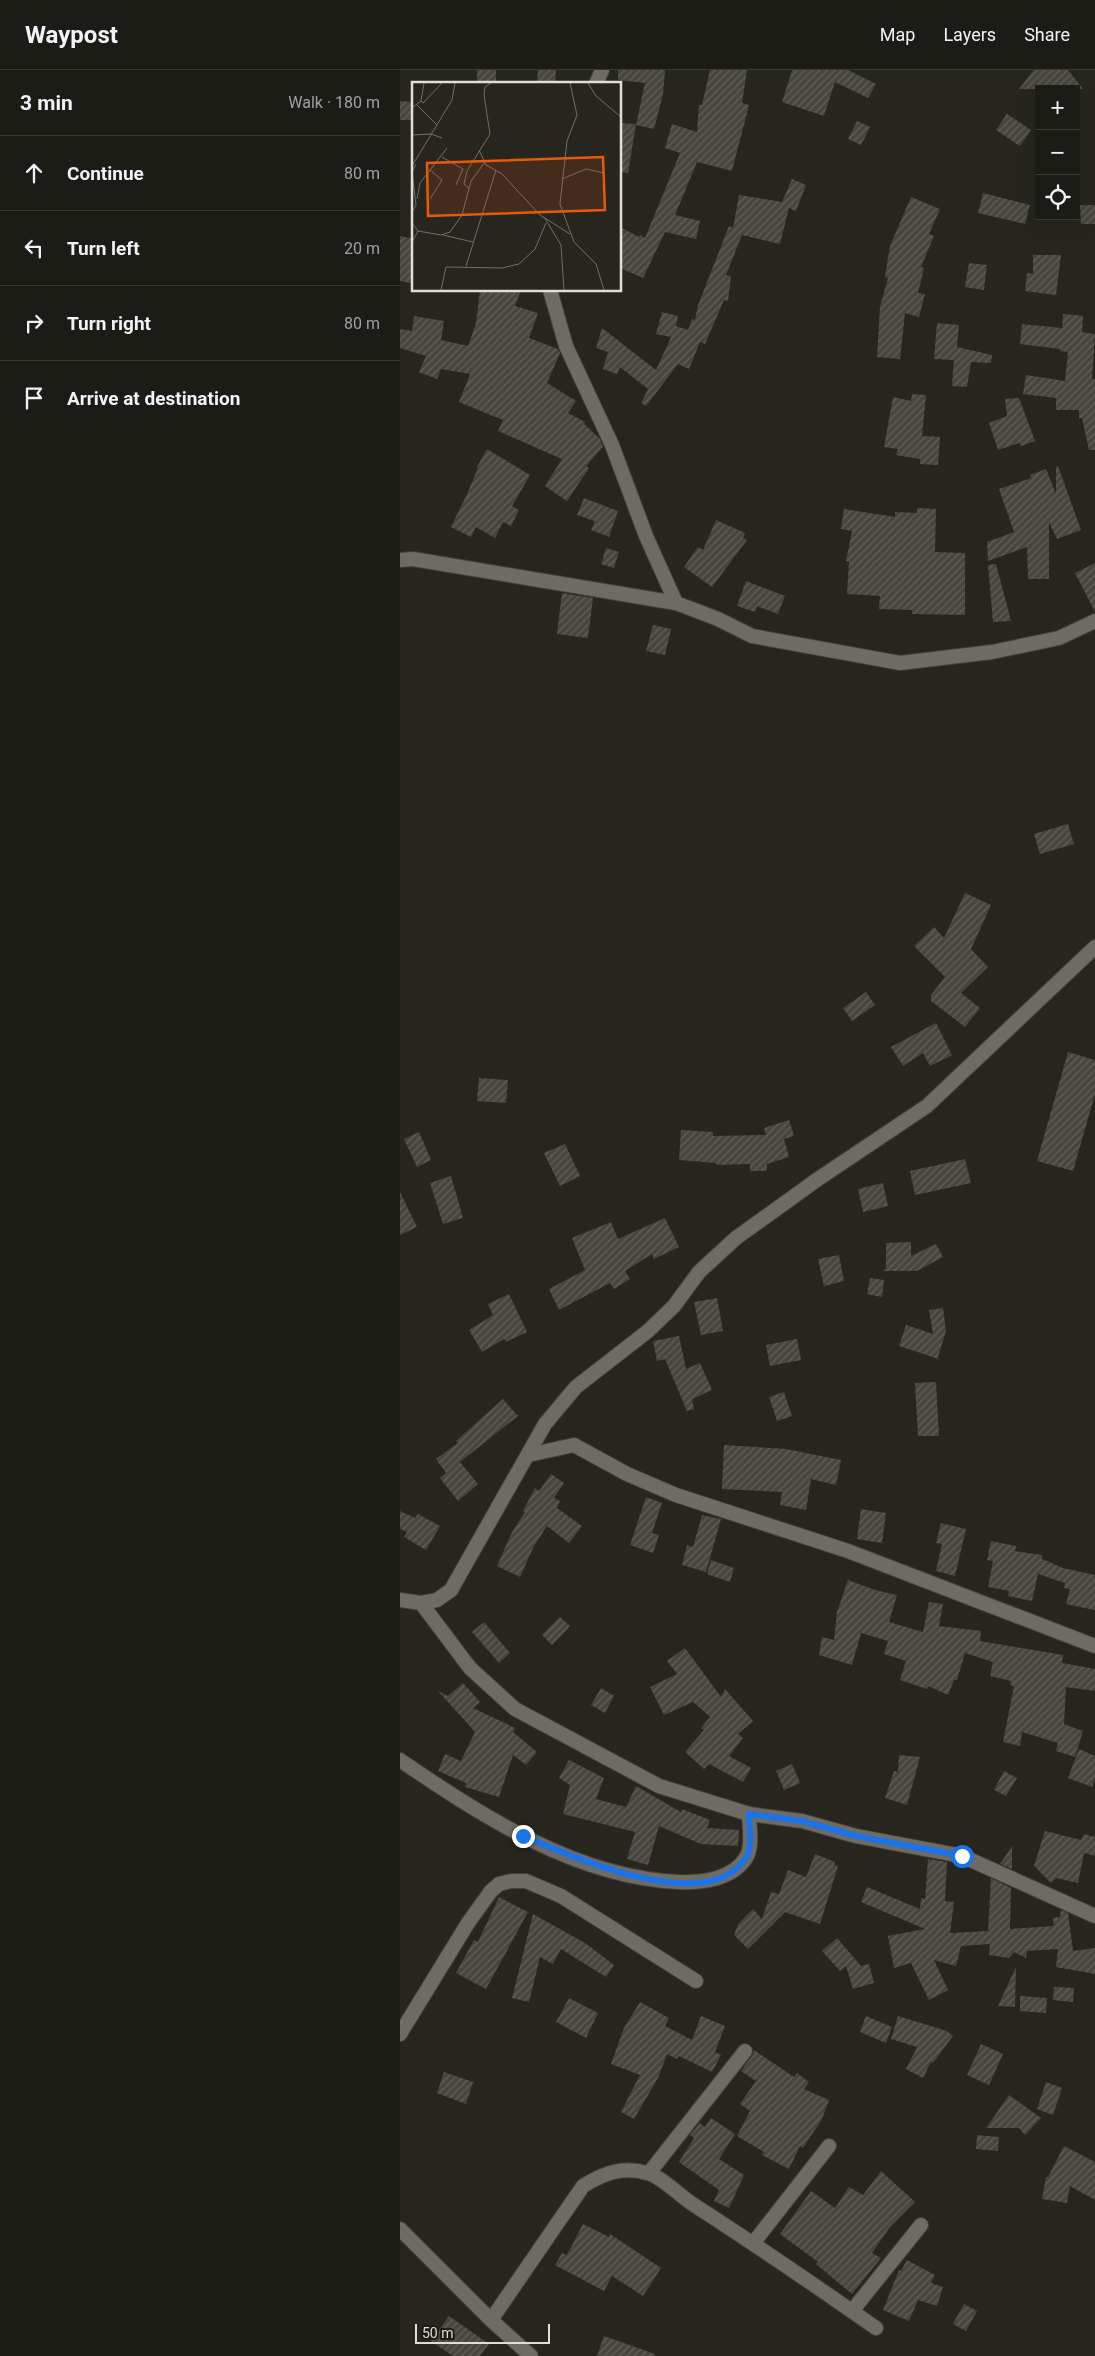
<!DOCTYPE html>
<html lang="en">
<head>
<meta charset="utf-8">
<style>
	:root { --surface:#1c1c16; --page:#292923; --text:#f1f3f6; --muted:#a0a1a1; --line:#3a3a35 }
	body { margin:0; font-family:Roboto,sans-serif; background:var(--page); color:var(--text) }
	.controls { position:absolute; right:15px; top:15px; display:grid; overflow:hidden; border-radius:0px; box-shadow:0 5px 20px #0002 }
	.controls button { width:45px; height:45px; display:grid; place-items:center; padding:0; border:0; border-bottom:1px solid var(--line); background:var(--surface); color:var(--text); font:25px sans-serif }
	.scale { position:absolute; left:15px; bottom:12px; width:135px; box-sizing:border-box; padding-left:5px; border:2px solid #dfdeda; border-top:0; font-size:14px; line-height:18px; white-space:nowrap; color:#dfdeda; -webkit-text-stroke:4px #1d1b15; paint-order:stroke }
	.stop { position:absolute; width:15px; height:15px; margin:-11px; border:4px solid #1a73e8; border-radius:50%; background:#fff }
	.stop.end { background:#1a73e8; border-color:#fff; box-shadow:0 1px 5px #0008 }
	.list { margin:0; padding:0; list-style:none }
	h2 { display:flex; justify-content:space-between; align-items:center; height:65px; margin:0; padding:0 20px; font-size:21px }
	h2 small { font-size:16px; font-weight:400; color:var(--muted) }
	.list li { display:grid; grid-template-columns:32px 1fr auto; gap:15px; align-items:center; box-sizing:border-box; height:75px; padding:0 20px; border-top:1px solid var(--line) }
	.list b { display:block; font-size:19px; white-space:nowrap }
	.list em { font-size:16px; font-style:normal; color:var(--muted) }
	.icon { flex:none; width:28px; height:28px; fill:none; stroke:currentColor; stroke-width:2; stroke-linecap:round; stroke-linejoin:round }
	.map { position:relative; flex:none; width:695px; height:2286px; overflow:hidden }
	header { display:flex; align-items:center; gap:30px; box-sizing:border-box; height:70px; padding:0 25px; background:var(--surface); border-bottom:1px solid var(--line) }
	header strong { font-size:24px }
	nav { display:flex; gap:28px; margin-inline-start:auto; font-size:18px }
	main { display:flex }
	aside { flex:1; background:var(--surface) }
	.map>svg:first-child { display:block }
	.building { fill:url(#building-hatch) }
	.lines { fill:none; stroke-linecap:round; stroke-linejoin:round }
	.street-casing { stroke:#41403a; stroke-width:16 }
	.street { stroke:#6d6b63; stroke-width:14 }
	.route { stroke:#1a73e8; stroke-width:6 }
	.inset-road { fill:none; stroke:#706f69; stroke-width:1 }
	.view { fill:#e8590c; fill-opacity:0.15; stroke:#e8590c; stroke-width:2.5 }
	.inset-edge { fill:none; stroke:#dfdeda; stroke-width:2.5 }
</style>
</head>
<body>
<header>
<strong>Waypost</strong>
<nav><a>Map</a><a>Layers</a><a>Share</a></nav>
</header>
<main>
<aside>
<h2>3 min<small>Walk · 180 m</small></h2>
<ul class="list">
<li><svg class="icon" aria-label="ahead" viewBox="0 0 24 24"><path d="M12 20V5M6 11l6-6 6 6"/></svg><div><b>Continue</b></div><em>80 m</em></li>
<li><svg class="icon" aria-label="left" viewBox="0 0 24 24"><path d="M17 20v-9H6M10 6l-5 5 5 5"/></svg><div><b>Turn left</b></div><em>20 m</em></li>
<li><svg class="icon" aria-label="right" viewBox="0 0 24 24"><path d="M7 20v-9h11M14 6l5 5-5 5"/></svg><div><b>Turn right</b></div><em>80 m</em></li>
<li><svg class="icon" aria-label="arrive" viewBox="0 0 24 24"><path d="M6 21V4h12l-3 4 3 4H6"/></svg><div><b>Arrive at destination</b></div></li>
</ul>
</aside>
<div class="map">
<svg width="695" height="2286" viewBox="0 0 695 2286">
	<defs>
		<pattern id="building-hatch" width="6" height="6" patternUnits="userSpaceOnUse" patternTransform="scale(1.25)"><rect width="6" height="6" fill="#47453e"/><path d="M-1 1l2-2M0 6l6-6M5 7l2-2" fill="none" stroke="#615f59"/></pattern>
	</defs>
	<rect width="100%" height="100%" fill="#26251e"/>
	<g class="building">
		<rect x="77" y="0" width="19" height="14"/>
		<polygon points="138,0 156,0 155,14 137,14"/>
		<polygon points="218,0 265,0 263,24 254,59 236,55 245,13 218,10"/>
		<polygon points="310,0 347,0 342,33 349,35 332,101 297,92 275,145 300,151 296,169 265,162 243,208 220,198 220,157 239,167 240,165 245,168 280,83 265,78 272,54 297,62 299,35 302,35"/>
		<polygon points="392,0 448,0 476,14 468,28 435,12 424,46 382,32"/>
		<polygon points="634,0 668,0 683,19 619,19"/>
		<polygon points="0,31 14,32 14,50 0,50"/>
		<polygon points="607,44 631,60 620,76 596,60"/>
		<polygon points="457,51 470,57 461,75 448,69"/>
		<polygon points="221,53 236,54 228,103 220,102"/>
		<polygon points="392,109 406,115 396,141 389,138 380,174 342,165 326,205 331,206 328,231 324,230 305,274 300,272 289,299 278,294 246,336 241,333 248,319 220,297 217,304 203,299 208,282 196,278 202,258 256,300 271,267 256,264 262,242 278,246 276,256 288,260 292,249 295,250 298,235 329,156 333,158 339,125 382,132"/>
		<polygon points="583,123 630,135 625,154 578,143"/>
		<polygon points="511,127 540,139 529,164 534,166 521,197 524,198 518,223 525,224 519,247 505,243 500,289 477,287 480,237 488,208 485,207 490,176"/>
		<polygon points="680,135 695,135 695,154 681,154"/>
		<polygon points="0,166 14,169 14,214 0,211"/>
		<polygon points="633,185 661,185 656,225 625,221 627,203 633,204"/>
		<polygon points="569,193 587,195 584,220 565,217"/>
		<polygon points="80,220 121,220 115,236 138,243 129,268 158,279 160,283 147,313 176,331 168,343 185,352 184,354 200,369 203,377 186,396 189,398 167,431 145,416 162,389 98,361 103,350 59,332 70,304 41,299 37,309 19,302 26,286 0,278 0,259 12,261 14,246 44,251 41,270 68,276 76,253"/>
		<polygon points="663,244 683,246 682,262 695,264 692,309 695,309 695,380 689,380 682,348 679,348 679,340 656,340 656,328 623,324 626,305 665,311 668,282 660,281 660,279 620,274 622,254 662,258"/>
		<polygon points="537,253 559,255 557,277 592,285 591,293 571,292 567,317 552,316 554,290 534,289"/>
		<polygon points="512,324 526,325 522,366 540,367 538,395 520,394 520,389 496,385 498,379 484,377 493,327 511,331"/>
		<polygon points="619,328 635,371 621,376 619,373 598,380 589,353 607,346 605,329"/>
		<polygon points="87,379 130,405 112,436 119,440 111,456 103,452 95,468 76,457 71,467 51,457 67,424 78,398 77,397"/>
		<polygon points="658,396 681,460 657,469 649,452 649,509 628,509 627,477 588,491 587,472 614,462 599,419 631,408 630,405 646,399 656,424 656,397"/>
		<polygon points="184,428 218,441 209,467 191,460 195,451 177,445"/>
		<polygon points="517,438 536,439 535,482 565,483 565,545 512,544 512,540 479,539 480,526 447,524 449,492 446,491 452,461 441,459 444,439 495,447 495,442 517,443"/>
		<polygon points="316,450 345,463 343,468 347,470 312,517 284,497 298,477 303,480"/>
		<polygon points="206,478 219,482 214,498 201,494"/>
		<polygon points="695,493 695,542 675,503"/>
		<polygon points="596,494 611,551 593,552 588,495"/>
		<polygon points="346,511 385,526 378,544 357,536 355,542 337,536"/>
		<polygon points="162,523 193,528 188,568 157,564"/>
		<polygon points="253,555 271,559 265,585 246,581"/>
		<polygon points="668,754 674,774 640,784 634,764"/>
		<polygon points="565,823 591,835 571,879 588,897 561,923 580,938 565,957 531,931 531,925 545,907 514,876 534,857 544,868"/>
		<polygon points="466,922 475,935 452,951 443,938"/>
		<polygon points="536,953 552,985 530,996 523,983 503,996 491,977"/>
		<polygon points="668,982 695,990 695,1024 673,1101 637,1091"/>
		<polygon points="79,1008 108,1010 106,1033 77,1031"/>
		<polygon points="389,1050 394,1066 384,1069 389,1087 367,1094 367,1101 350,1101 350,1094 317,1095 316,1093 279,1090 281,1060 313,1062 313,1066 366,1065 364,1058"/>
		<polygon points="19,1062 31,1090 17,1097 4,1069"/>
		<polygon points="165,1074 180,1106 160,1116 144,1083"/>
		<polygon points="565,1089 571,1113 515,1125 510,1101"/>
		<polygon points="51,1106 63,1148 43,1154 30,1113"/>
		<polygon points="483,1113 488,1136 463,1142 458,1119"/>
		<polygon points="0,1122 17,1157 0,1165"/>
		<polygon points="265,1148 279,1177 254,1189 252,1184 225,1201 230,1209 214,1219 210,1213 159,1240 149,1219 185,1200 172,1168 211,1152 218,1169"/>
		<polygon points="511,1172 511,1186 536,1174 543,1187 517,1201 482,1201 486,1199 486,1173"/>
		<polygon points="439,1185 444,1211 424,1216 418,1189"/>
		<polygon points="470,1208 484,1210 482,1227 467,1224"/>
		<polygon points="109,1224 127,1262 106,1272 104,1269 82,1282 69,1260 93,1245 88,1234"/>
		<polygon points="317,1228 323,1261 301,1265 294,1232"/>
		<polygon points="543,1238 546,1261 537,1290 536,1288 499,1276 506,1255 533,1264 529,1240"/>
		<polygon points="279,1266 286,1299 300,1293 312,1320 292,1329 294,1339 287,1341 265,1289 257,1291 253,1271"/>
		<polygon points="397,1269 401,1290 370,1296 366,1275"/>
		<polygon points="536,1312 539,1366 518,1366 515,1313"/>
		<polygon points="384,1322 392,1346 377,1351 369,1327"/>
		<polygon points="103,1329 118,1346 60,1392 78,1414 58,1431 40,1408 46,1403 36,1389 58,1373 56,1371"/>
		<polygon points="324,1375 386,1379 441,1390 436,1415 411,1409 406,1440 380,1435 382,1422 322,1419"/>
		<polygon points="151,1404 164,1413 154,1428 160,1431 157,1438 182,1456 169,1473 147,1456 134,1476 120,1507 97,1496 112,1462 125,1442 123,1441 135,1418 139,1421"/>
		<polygon points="246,1427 262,1433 252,1463 259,1465 253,1483 230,1475"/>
		<polygon points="461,1439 486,1443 482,1473 457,1469"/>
		<polygon points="0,1441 15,1448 18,1444 40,1456 26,1480 4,1467 7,1462 0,1459"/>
		<polygon points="302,1445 321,1449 306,1502 282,1495 287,1475 293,1477"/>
		<polygon points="541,1453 566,1459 555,1506 536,1501 542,1474 536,1473"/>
		<polygon points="591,1471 616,1476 615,1481 642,1485 642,1489 663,1498 695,1505 695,1540 666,1534 670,1519 664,1518 665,1513 638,1504 632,1531 608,1526 609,1521 588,1517 593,1491 587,1490"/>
		<polygon points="311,1490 334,1498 330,1512 307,1504"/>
		<polygon points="448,1510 475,1520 497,1525 489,1552 523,1562 529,1532 543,1534 539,1556 581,1561 580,1571 663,1585 662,1593 695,1599 695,1621 666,1617 664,1654 683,1661 675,1687 656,1681 658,1673 622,1662 620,1676 603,1672 614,1616 610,1615 611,1611 590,1606 593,1592 565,1583 557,1610 554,1610 548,1625 528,1616 527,1619 500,1610 506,1591 484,1584 488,1571 461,1563 452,1595 419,1585 422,1567 434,1570 437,1542"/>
		<polygon points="160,1547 170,1556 152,1575 142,1565"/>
		<polygon points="84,1552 110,1583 99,1593 72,1562"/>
		<polygon points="285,1578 321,1627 325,1619 353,1651 338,1664 343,1668 329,1686 351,1698 343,1712 309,1694 304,1699 285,1682 304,1660 301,1658 310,1647 293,1632 264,1645 250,1617 277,1604 267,1591"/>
		<polygon points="63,1613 80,1632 73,1638 115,1658 113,1662 137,1682 126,1695 113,1685 99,1727 65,1717 66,1713 38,1701 45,1684 61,1691 75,1662 38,1621 48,1626"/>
		<polygon points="201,1618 214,1626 205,1643 191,1635"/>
		<polygon points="679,1679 695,1686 695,1708 692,1717 668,1708"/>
		<polygon points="499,1685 520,1687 507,1735 485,1728 494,1701 498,1702"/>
		<polygon points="169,1690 204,1708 196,1729 226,1737 236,1716 281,1742 282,1739 310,1750 307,1758 339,1760 338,1776 301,1774 259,1756 248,1795 227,1789 235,1762 163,1744 170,1715 159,1708"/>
		<polygon points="392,1694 400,1713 384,1720 376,1701"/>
		<polygon points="604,1701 617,1708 606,1726 594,1720"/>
		<polygon points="645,1761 681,1770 684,1764 695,1767 695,1786 684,1783 678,1813 656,1808 651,1813 634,1796"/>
		<polygon points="612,1776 612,1799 600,1794"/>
		<polygon points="415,1784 435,1792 434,1795 438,1796 420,1854 385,1842 348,1879 334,1865 338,1854 353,1839 362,1849 371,1822 379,1824 388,1800 406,1807"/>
		<polygon points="528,1789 547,1792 545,1831 554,1832 550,1863 588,1861 591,1808 611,1818 610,1859 654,1856 653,1848 660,1847 661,1840 668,1843 673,1881 695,1878 695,1904 656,1897 658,1879 627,1881 626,1888 614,1882 609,1888 589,1885 590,1874 561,1876 556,1896 534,1890 548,1920 529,1930 511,1893 494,1898 488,1866 525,1859 461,1832 467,1817 520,1839 521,1828 525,1829"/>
		<polygon points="99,1827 128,1842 86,1919 56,1903 74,1870 78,1872"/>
		<polygon points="133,1844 185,1873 214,1895 206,1907 161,1879 153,1894 140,1887 129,1932 112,1928"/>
		<polygon points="437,1868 461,1896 469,1894 474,1913 453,1919 446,1896 440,1901 422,1881"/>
		<polygon points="616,1897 615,1937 598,1936"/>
		<polygon points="654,1917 674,1918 673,1932 653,1930"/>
		<polygon points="620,1926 647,1928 646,1943 620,1941"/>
		<polygon points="169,1928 198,1943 186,1968 156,1952"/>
		<polygon points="240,1932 269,1948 265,1956 292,1970 301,1946 325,1956 315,1982 321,1985 312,2002 279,1986 277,1989 267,1984 258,2008 234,2049 221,2042 240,2005 211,1994 224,1958"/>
		<polygon points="466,1946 492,1957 486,1973 460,1962"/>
		<polygon points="498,1946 547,1961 553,1966 533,1993 531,1992 523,2008 506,1999 517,1977 491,1969"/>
		<polygon points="581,1974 603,1984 589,2015 567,2005"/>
		<polygon points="354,1980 394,2007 397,2003 409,2012 404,2019 429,2030 422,2049 403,2078 400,2076 389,2099 362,2085 364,2082 337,2066 350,2041 340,2034 356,2011 341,2001 352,1986"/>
		<polygon points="44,2002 73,2012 66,2034 37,2023"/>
		<polygon points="646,2012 662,2018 653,2045 637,2039"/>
		<polygon points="609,2025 641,2048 625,2065 619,2058 586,2058"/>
		<polygon points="311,2048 335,2064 319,2089 344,2105 329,2138 314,2131 319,2120 279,2092 294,2068 290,2065 300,2053 305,2057"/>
		<polygon points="577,2065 599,2067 598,2081 576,2079"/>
		<polygon points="664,2076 695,2092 695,2130 670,2116 667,2133 642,2129 646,2107 648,2107"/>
		<polygon points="481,2101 515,2132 490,2157 472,2183 481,2188 452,2224 416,2194 418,2192 380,2164 411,2121 435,2138 449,2117 463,2125"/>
		<polygon points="183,2154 209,2167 210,2164 261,2198 243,2226 212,2206 204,2221 155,2195 162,2183 167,2185"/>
		<polygon points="507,2190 535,2205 531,2213 543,2217 537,2236 518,2230 509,2251 483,2240 499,2200 501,2201"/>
		<polygon points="564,2234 577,2241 566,2261 553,2254"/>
		<polygon points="49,2246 89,2274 80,2286 53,2286 31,2271"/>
		<polygon points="204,2266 255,2284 255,2286 197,2286"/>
	</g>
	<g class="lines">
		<defs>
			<g id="street">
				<polyline points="196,14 202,0"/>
				<polyline points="150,220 166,276 212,375 246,466 276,533"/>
				<polyline points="0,490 13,489 276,533 318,549 352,566 500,593 592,582 659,568 695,551"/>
				<polyline points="128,1385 174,1375 227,1404 276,1425 448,1481 695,1576"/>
				<polyline points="0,1530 21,1533 37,1530 51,1520 145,1354 176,1317 248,1261 274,1236 299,1202 336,1168 418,1109 527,1036 695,877"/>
				<polyline points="21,1533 70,1598 115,1639 259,1716 349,1744 402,1751 456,1766 562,1786 695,1846"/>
				<path d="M0,1690C82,1746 177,1808 279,1812C303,1813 334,1809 347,1786C353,1775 349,1756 349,1744"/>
				<polyline points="0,1964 68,1853 91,1821 99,1814 111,1811 126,1811 161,1826 296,1911"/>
				<polyline points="249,2103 345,1981"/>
				<polyline points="0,2159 91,2250 131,2286"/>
				<polyline points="354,2172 429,2076"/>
				<polyline points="452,2241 521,2155"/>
				<path d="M91,2250L183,2116C204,2103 222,2096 247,2103C261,2106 281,2127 294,2135C356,2175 416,2216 476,2258"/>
			</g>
		</defs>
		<use href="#street" class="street-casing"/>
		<use href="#street" class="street"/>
	</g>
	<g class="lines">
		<path class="route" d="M123,1766C171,1786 310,1849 347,1786C353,1775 349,1756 349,1744L402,1751L456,1766L562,1786"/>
	</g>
	<g transform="translate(12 12)">
		<rect width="209" height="209" fill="#26251e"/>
		<path class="inset-road" d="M158,1L165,33L155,59L148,122L162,160L184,182L192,208M176,1L184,14L209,35M9,19L12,1M5,23L25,43M0,26L9,19L11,21L30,1M0,53L19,52L30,56M67,68L74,83L90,92L128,133L158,152M30,75L51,87L44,103M0,84L40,18L43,1M18,88L30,98L18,117M150,97L174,87L192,91M57,106L52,102L55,89L78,52L72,13L73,5L79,1M5,117L8,101L35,66M0,130L4,123L0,90L4,82M132,135L149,163L152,208M0,141L6,149L0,160M6,149L29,153L38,150L50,133L59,99L73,80M31,153L61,160M54,184L84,88M29,208L34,185L90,186L107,182L123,167L134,141"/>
		<path class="view" d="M191,75L193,128L16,134L15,81Z"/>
		<rect width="209" height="209" class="inset-edge"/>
	</g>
</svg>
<div class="controls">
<button>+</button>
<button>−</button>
<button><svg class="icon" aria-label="locate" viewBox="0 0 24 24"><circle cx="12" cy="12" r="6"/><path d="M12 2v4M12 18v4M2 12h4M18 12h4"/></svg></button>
</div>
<div class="scale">50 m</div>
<div class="stop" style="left:562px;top:1786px"></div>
<div class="stop end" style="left:123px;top:1766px"></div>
</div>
</main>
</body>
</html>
